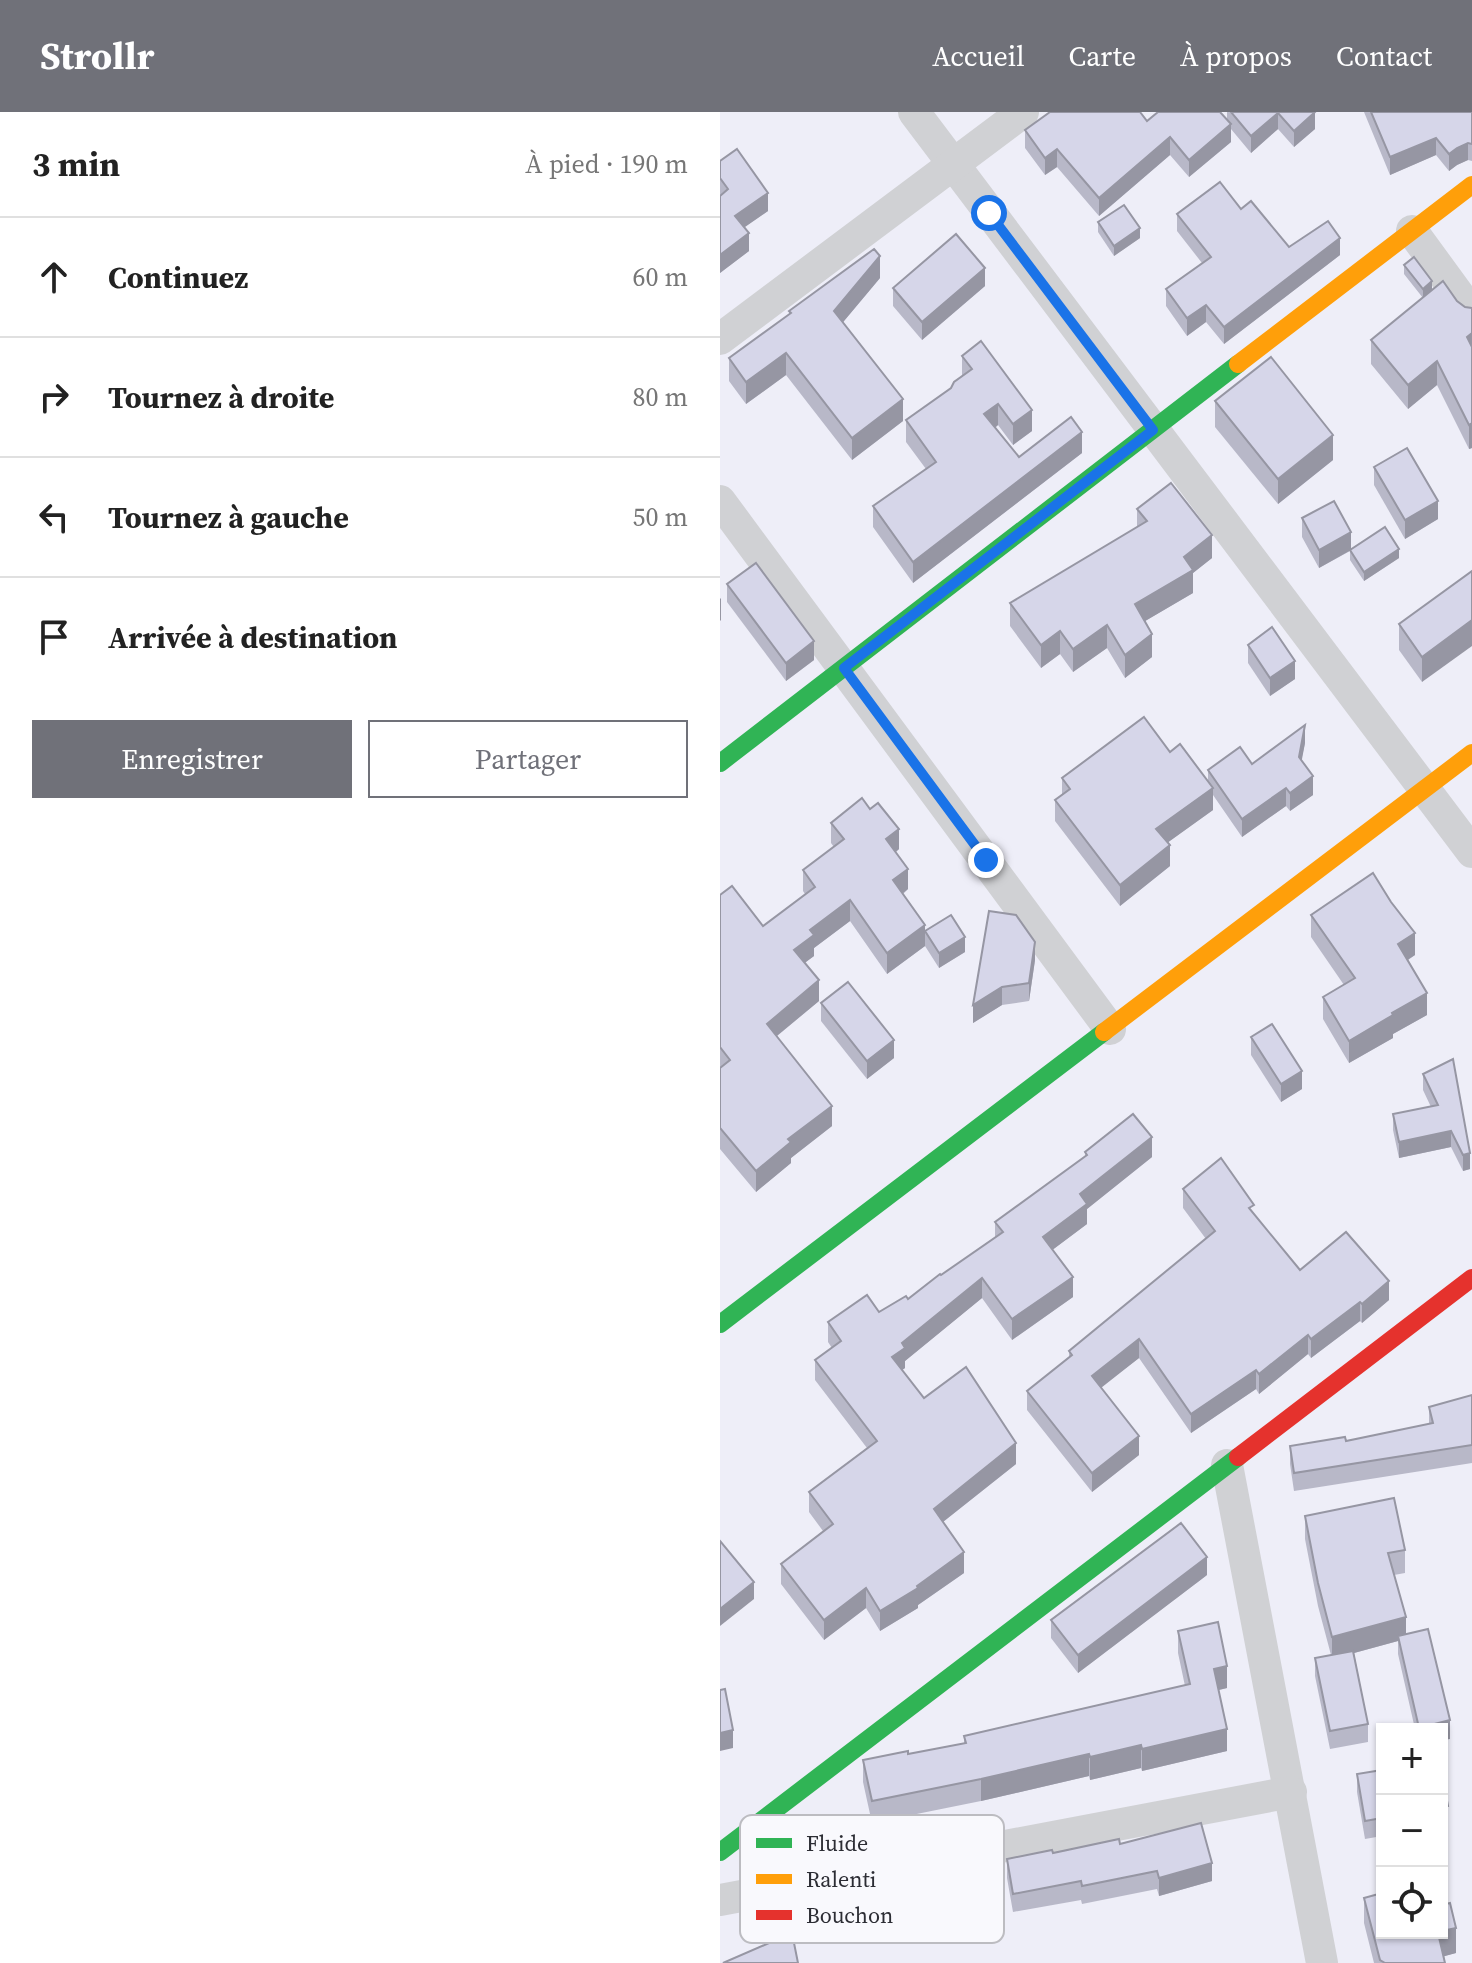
<!DOCTYPE html>
<html lang="fr">
<head>
<meta charset="utf-8">
<style>
	:root { --surface:#fff; --page:#f2f2f2; --text:#222; --muted:#767676; --line:#e0e0e0; --accent:#707179 }
	body { margin:0; font-family:"Source Serif 4",serif; background:var(--page); color:var(--text) }
	.controls { position:absolute; right:24px; bottom:24px; display:grid; overflow:hidden; border-radius:0px; box-shadow:0 2px 6px #0004 }
	.controls button { width:72px; height:72px; display:grid; place-items:center; padding:0; border:0; border-bottom:2px solid var(--line); background:var(--surface); color:var(--text); font:40px sans-serif }
	.stop { position:absolute; width:24px; height:24px; margin:-18px; border:6px solid #1a73e8; border-radius:50%; background:#fff }
	.stop.end { background:#1a73e8; border-color:#fff; box-shadow:0 2px 8px #0008 }
	.list { margin:0; padding:0; list-style:none }
	h2 { display:flex; justify-content:space-between; align-items:center; height:104px; margin:0; padding:0 32px; font-size:34px }
	h2 small { font-size:26px; font-weight:400; color:var(--muted) }
	.list li { display:grid; grid-template-columns:52px 1fr auto; gap:24px; align-items:center; box-sizing:border-box; height:120px; padding:0 32px; border-top:2px solid var(--line) }
	.list b { display:block; font-size:30px; white-space:nowrap }
	.list em { font-size:26px; font-style:normal; color:var(--muted) }
	.actions { display:flex; gap:16px; padding:24px 32px }
	.actions a { flex:1; padding:18px 0; border:2px solid var(--accent); border-radius:0px; text-align:center; font-size:28px; color:var(--accent) }
	.actions .main { background:var(--accent); color:#fff }
	.icon { flex:none; width:44px; height:44px; fill:none; stroke:currentColor; stroke-width:2; stroke-linecap:round; stroke-linejoin:round }
	.map { position:relative; flex:none; width:752px; height:1851px; overflow:hidden }
	header { display:flex; align-items:center; gap:48px; box-sizing:border-box; height:112px; padding:0 40px; background:var(--accent); color:#fff }
	header strong { font-size:38px }
	nav { display:flex; gap:44px; margin-inline-start:auto; font-size:28px }
	main { display:flex }
	aside { flex:1; background:var(--surface) }
	.map>svg:first-child { display:block }
	.lines { fill:none; stroke-linecap:round; stroke-linejoin:round }
	.street { stroke:#d0d1d4; stroke-width:32 }
	.fast { stroke:#30b455; stroke-width:18 }
	.slow { stroke:#ff9f0a; stroke-width:18 }
	.jam { stroke:#e5322d; stroke-width:18 }
	.wall { fill:#b8b8c8 }
	.shaded-wall { fill:#9696a3 }
	.building { fill:#d6d6e9; stroke:#9696a3; stroke-width:2 }
	.route { stroke:#1a73e8; stroke-width:10 }
	.key { fill:#f9f9fd; stroke:#bcbcc1; stroke-width:2 }
	.key-label { font-size:22px; fill:#2c2d34 }
</style>
</head>
<body>
<header>
<strong>Strollr</strong>
<nav><a>Accueil</a><a>Carte</a><a>À propos</a><a>Contact</a></nav>
</header>
<main>
<aside>
<h2>3 min<small>À pied · 190 m</small></h2>
<ul class="list">
<li><svg class="icon" aria-label="ahead" viewBox="0 0 24 24"><path d="M12 20V5M6 11l6-6 6 6"/></svg><div><b>Continuez</b></div><em>60 m</em></li>
<li><svg class="icon" aria-label="right" viewBox="0 0 24 24"><path d="M7 20v-9h11M14 6l5 5-5 5"/></svg><div><b>Tournez à droite</b></div><em>80 m</em></li>
<li><svg class="icon" aria-label="left" viewBox="0 0 24 24"><path d="M17 20v-9H6M10 6l-5 5 5 5"/></svg><div><b>Tournez à gauche</b></div><em>50 m</em></li>
<li><svg class="icon" aria-label="arrive" viewBox="0 0 24 24"><path d="M6 21V4h12l-3 4 3 4H6"/></svg><div><b>Arrivée à destination</b></div></li>
</ul>
<div class="actions"><a class="main">Enregistrer</a><a>Partager</a></div>
</aside>
<div class="map">
<svg width="752" height="1851" viewBox="0 0 752 1851">
	<rect width="100%" height="100%" fill="#eeeef8"/>
	<g class="lines">
		<g class="street">
			<polyline points="194,0 752,740"/>
			<polyline points="692,119 752,201"/>
			<polyline points="0,227 303,0"/>
			<polyline points="0,389 390,917"/>
			<polyline points="507,1353 602,1851"/>
			<polyline points="0,1788 571,1680"/>
		</g>
		<g class="fast">
			<polyline points="0,651 518,252"/>
			<polyline points="0,1212 384,920"/>
			<polyline points="0,1740 518,1345"/>
		</g>
		<g class="slow">
			<polyline points="518,252 752,73"/>
			<polyline points="384,920 752,641"/>
		</g>
		<polyline class="jam" points="518,1345 752,1166"/>
	</g>
	<g class="wall">
		<polygon points="507,0 595,0 595,17 574,35 558,17 531,41 511,17 511,30 469,65 450,43 379,104 337,55 325,63 305,36 305,18 427,9 507,7"/>
		<polygon points="644,0 752,0 752,49 748,48 737,53 729,59 716,43 670,63"/>
		<polygon points="0,49 48,99 24,115 29,139 0,161"/>
		<polygon points="521,97 569,135 620,143 504,232 486,210 467,224 446,194 446,177 482,151 457,119 457,102"/>
		<polygon points="378,110 420,126 394,144 378,120"/>
		<polygon points="684,153 712,178 737,189 745,195 752,196 752,336 749,337 717,273 688,297 651,252 651,228 703,186 684,162"/>
		<polygon points="160,166 123,210 183,309 132,348 66,263 26,292 9,269 9,246 69,203 69,199"/>
		<polygon points="265,174 202,228 173,194 173,176"/>
		<polygon points="242,244 312,319 293,333 278,313 275,316 299,345 362,341 193,471 153,415 153,394 206,357 186,330 186,308 231,276 242,265"/>
		<polygon points="495,289 613,348 558,392 495,315"/>
		<polygon points="654,355 718,407 685,427 654,373"/>
		<polygon points="417,397 492,446 473,461 473,481 425,509 432,545 405,566 387,536 353,560 340,542 321,556 290,514 290,491 417,415"/>
		<polygon points="582,406 631,437 679,446 644,469 630,448 630,439 599,456 582,425"/>
		<polygon points="752,459 702,570 679,538 679,512"/>
		<polygon points="7,472 94,548 66,569 7,490"/>
		<polygon points="528,533 575,567 550,584 528,551"/>
		<polygon points="585,631 581,649 593,683 570,699 566,694 522,725 493,683 493,698 448,730 450,754 400,794 335,709 335,688 342,683 342,666 450,640 488,669 488,658 532,652"/>
		<polygon points="111,711 179,737 176,740 188,777 183,782 205,819 245,840 219,856 205,834 167,862 130,809 94,836 94,844 84,851 99,889 57,924 112,1014 71,1046 71,1051 36,1080 0,1037 0,783 43,814 85,782 83,779 83,758 114,735 111,731"/>
		<polygon points="591,803 695,843 688,848 707,903 673,922 673,926 629,951 603,907 603,885 624,873 591,825"/>
		<polygon points="315,848 309,889 282,893 253,911 253,893"/>
		<polygon points="101,891 174,946 147,967 101,909"/>
		<polygon points="531,925 582,977 561,990 531,943"/>
		<polygon points="703,962 750,1057 743,1059 731,1035 679,1046 673,1018 673,1002 711,995 703,978"/>
		<polygon points="365,1040 432,1045 367,1097 367,1112 332,1138 353,1185 292,1228 262,1186 185,1249 185,1256 182,1258 204,1286 296,1352 223,1410 244,1461 198,1493 198,1496 160,1519 146,1496 104,1528 61,1472 61,1452 103,1419 89,1400 89,1380 147,1336 95,1268 95,1248 112,1236 108,1230 108,1210 159,1200 188,1187 275,1125 275,1110 365,1045"/>
		<polygon points="463,1077 534,1102 580,1158 669,1188 642,1211 640,1209 591,1246 588,1242 539,1282 536,1277 471,1321 419,1246 381,1275 419,1343 372,1380 307,1298 307,1279 349,1245 349,1239 486,1127 463,1096"/>
		<polygon points="752,1283 752,1351 574,1379 570,1352 570,1334 626,1329 709,1312 709,1295"/>
		<polygon points="585,1404 685,1438 685,1461 674,1463 686,1523 730,1627 722,1628 722,1617 695,1617 678,1542 678,1529 634,1541 648,1612 648,1630 610,1637 595,1564 595,1546 611,1543 598,1494 585,1427"/>
		<polygon points="487,1463 358,1561 331,1526 331,1508"/>
		<polygon points="458,1519 507,1576 499,1578 507,1639 422,1659 421,1656 370,1668 369,1664 261,1689 152,1711 143,1670 143,1648 188,1642 244,1631 244,1624 465,1574 458,1541"/>
		<polygon points="662,1658 662,1724 645,1727 637,1680 637,1662"/>
		<polygon points="722,1662 728,1694 728,1712 722,1713"/>
		<polygon points="400,1732 492,1769 439,1784 437,1777 362,1792 361,1788 293,1800 287,1766 287,1747"/>
		<polygon points="132,1771 165,1795 165,1813 139,1819 132,1789"/>
		<polygon points="644,1786 736,1841 724,1844 725,1851 654,1851 644,1811"/>
	</g>
	<g class="shaded-wall">
		<polygon points="595,0 595,17 574,35 574,19"/>
		<polygon points="558,1 558,17 531,41 531,24"/>
		<polygon points="511,12 511,30 469,65 469,48"/>
		<polygon points="450,25 450,43 379,104 379,86"/>
		<polygon points="716,26 716,43 670,63 670,45"/>
		<polygon points="748,31 748,48 737,53 729,59 729,42 737,36"/>
		<polygon points="337,37 337,55 325,63 325,46"/>
		<polygon points="48,81 48,99 15,122 15,104"/>
		<polygon points="420,116 420,126 394,144 394,134"/>
		<polygon points="29,121 29,139 0,161 0,143"/>
		<polygon points="620,126 620,143 504,232 504,215"/>
		<polygon points="160,144 160,166 114,221 114,199"/>
		<polygon points="265,156 265,174 202,228 202,210"/>
		<polygon points="712,169 712,179 703,186 703,177"/>
		<polygon points="486,193 486,210 467,224 467,206"/>
		<polygon points="752,221 752,245 747,225"/>
		<polygon points="66,241 66,263 26,292 26,270"/>
		<polygon points="717,249 717,273 688,297 688,273"/>
		<polygon points="183,287 183,309 132,348 132,326"/>
		<polygon points="278,292 278,313 264,324 264,302"/>
		<polygon points="312,298 312,319 293,333 293,312"/>
		<polygon points="752,311 752,336 749,337 749,313"/>
		<polygon points="362,320 362,341 193,471 193,450"/>
		<polygon points="613,323 613,348 558,392 558,367"/>
		<polygon points="718,389 718,407 685,427 685,408"/>
		<polygon points="631,420 631,438 599,456 599,438"/>
		<polygon points="492,423 492,446 473,461 473,481 415,515 415,492 464,445"/>
		<polygon points="679,437 679,446 644,469 644,460"/>
		<polygon points="1,486 1,508 0,509 0,487"/>
		<polygon points="752,508 752,534 702,570 702,545"/>
		<polygon points="387,513 387,536 353,560 353,537"/>
		<polygon points="340,519 340,542 321,556 321,533"/>
		<polygon points="432,522 432,545 405,566 405,543"/>
		<polygon points="94,529 94,548 66,569 66,551"/>
		<polygon points="575,549 575,567 550,584 550,566"/>
		<polygon points="585,613 585,631 579,663 579,645"/>
		<polygon points="593,664 593,683 570,699 570,681"/>
		<polygon points="493,676 493,698 436,739 436,717"/>
		<polygon points="566,676 566,694 522,725 522,707"/>
		<polygon points="179,717 179,737 166,748 166,727"/>
		<polygon points="450,733 450,754 400,794 400,773"/>
		<polygon points="188,757 188,777 173,789 173,768"/>
		<polygon points="130,788 130,809 94,836 94,844 74,859 74,838 90,818"/>
		<polygon points="205,813 205,834 167,862 167,841"/>
		<polygon points="695,821 695,843 678,854 678,832"/>
		<polygon points="245,825 245,840 219,856 219,841"/>
		<polygon points="315,830 315,848 309,889 309,871"/>
		<polygon points="99,868 99,889 47,932 47,912"/>
		<polygon points="282,875 282,893 253,911 253,893"/>
		<polygon points="707,881 707,903 673,922 673,926 629,951 629,929 672,901"/>
		<polygon points="174,928 174,946 147,967 147,949"/>
		<polygon points="582,959 582,977 561,990 561,972"/>
		<polygon points="112,994 112,1014 71,1046 71,1051 36,1080 36,1059 68,1027"/>
		<polygon points="731,1019 731,1035 679,1046 679,1030"/>
		<polygon points="432,1025 432,1045 367,1097 367,1112 323,1145 323,1125 360,1082"/>
		<polygon points="750,1041 750,1057 743,1059 743,1043"/>
		<polygon points="353,1165 353,1185 292,1228 292,1207"/>
		<polygon points="262,1166 262,1186 185,1249 185,1256 172,1265 172,1245 182,1231"/>
		<polygon points="669,1169 669,1188 642,1211 642,1192"/>
		<polygon points="640,1190 640,1209 591,1246 591,1227"/>
		<polygon points="588,1223 588,1242 539,1282 539,1262"/>
		<polygon points="419,1227 419,1246 372,1283 372,1264"/>
		<polygon points="536,1258 536,1277 471,1321 471,1302"/>
		<polygon points="419,1324 419,1343 372,1380 372,1361"/>
		<polygon points="296,1331 296,1352 214,1417 214,1397"/>
		<polygon points="244,1440 244,1461 198,1493 198,1496 160,1519 160,1499"/>
		<polygon points="487,1445 487,1463 358,1561 358,1543"/>
		<polygon points="34,1470 34,1487 0,1514 0,1497"/>
		<polygon points="146,1476 146,1496 104,1528 104,1508"/>
		<polygon points="686,1505 686,1527 678,1524 678,1529 612,1547 612,1525"/>
		<polygon points="507,1554 507,1576 494,1579 494,1557"/>
		<polygon points="730,1608 730,1627 722,1628 722,1617 699,1617 699,1616"/>
		<polygon points="507,1617 507,1639 422,1659 422,1637"/>
		<polygon points="13,1618 13,1636 0,1639 0,1621"/>
		<polygon points="421,1633 421,1656 370,1668 370,1645"/>
		<polygon points="369,1642 369,1664 261,1689 261,1667"/>
		<polygon points="492,1751 492,1769 439,1784 439,1766"/>
		<polygon points="736,1816 736,1841 718,1846 718,1821 722,1821 722,1819"/>
	</g>
	<g class="building">
		<polygon points="330,0 420,0 427,9 438,0 500,0 511,12 469,48 450,25 379,86 337,37 325,46 305,18"/>
		<polygon points="511,0 595,0 574,19 558,1 531,24"/>
		<polygon points="651,0 752,0 752,32 748,31 737,36 729,42 716,26 670,45"/>
		<polygon points="17,37 48,81 15,104 29,121 0,143 0,84 8,77 0,66 0,49"/>
		<polygon points="500,70 521,97 531,89 569,135 608,109 620,126 504,215 486,193 467,206 446,177 491,145 457,102"/>
		<polygon points="404,93 420,116 394,134 378,110"/>
		<polygon points="236,122 265,156 202,210 173,176"/>
		<polygon points="154,137 160,144 114,199 183,287 132,326 66,241 26,270 9,246 71,201 69,199"/>
		<polygon points="694,145 712,169 703,177 684,153"/>
		<polygon points="723,169 737,189 745,195 752,196 752,221 747,225 752,235 752,311 749,313 717,249 688,273 651,228"/>
		<polygon points="261,229 312,298 293,312 278,292 264,302 299,345 351,305 362,320 193,450 153,394 216,350 186,308 231,276 234,270 252,257 242,244"/>
		<polygon points="551,245 613,323 558,367 495,289"/>
		<polygon points="687,336 718,389 685,408 654,355"/>
		<polygon points="451,371 492,423 464,445 473,458 415,492 432,522 405,543 387,513 353,537 340,519 321,533 290,491 427,409 417,397"/>
		<polygon points="614,389 631,420 599,438 582,406"/>
		<polygon points="665,415 679,437 644,460 630,438"/>
		<polygon points="36,451 94,529 66,551 7,472"/>
		<polygon points="752,459 752,508 702,545 679,512"/>
		<polygon points="552,515 575,549 550,566 528,533"/>
		<polygon points="424,605 450,640 460,632 493,676 436,717 450,733 400,773 335,688 350,677 342,666"/>
		<polygon points="585,613 579,645 593,664 570,681 566,676 522,707 488,658 520,635 532,652"/>
		<polygon points="142,686 150,697 158,691 179,717 166,727 188,757 173,768 205,813 167,841 130,788 90,818 94,823 74,838 99,868 47,912 112,994 68,1027 71,1030 36,1059 0,1016 0,956 10,948 0,935 0,783 12,774 43,814 95,775 83,758 124,727 111,711"/>
		<polygon points="653,761 671,790 695,821 678,832 707,881 672,901 673,903 629,929 603,885 635,866 591,803"/>
		<polygon points="269,799 296,803 315,830 309,871 282,875 253,893"/>
		<polygon points="231,803 245,825 219,841 205,819"/>
		<polygon points="128,870 174,928 147,949 101,891"/>
		<polygon points="552,912 582,959 561,972 531,925"/>
		<polygon points="733,947 750,1041 743,1043 731,1019 679,1030 673,1002 718,993 703,962"/>
		<polygon points="413,1002 432,1025 360,1082 367,1092 323,1125 353,1165 292,1207 262,1166 182,1231 185,1236 172,1245 204,1286 246,1255 296,1331 214,1397 244,1440 197,1474 198,1476 160,1499 146,1476 104,1508 61,1452 113,1412 89,1380 157,1329 95,1248 121,1229 108,1210 147,1183 159,1200 186,1184 188,1187 220,1162 221,1163 283,1120 275,1110 367,1043 365,1040"/>
		<polygon points="501,1046 534,1093 529,1096 580,1158 626,1120 669,1169 642,1192 640,1190 591,1227 588,1223 539,1262 536,1258 471,1302 419,1227 372,1264 419,1324 372,1361 307,1279 352,1243 349,1239 495,1119 463,1077"/>
		<polygon points="752,1283 752,1333 574,1361 570,1334 625,1325 626,1329 713,1311 709,1295"/>
		<polygon points="674,1386 685,1438 668,1441 686,1505 612,1525 598,1471 585,1404"/>
		<polygon points="461,1411 487,1445 358,1543 331,1508"/>
		<polygon points="0,1429 34,1470 0,1497"/>
		<polygon points="498,1510 507,1554 494,1557 507,1617 422,1637 421,1633 370,1645 369,1642 261,1667 152,1689 143,1648 188,1639 188,1642 246,1631 244,1624 470,1572 458,1519"/>
		<polygon points="708,1517 730,1608 699,1616 678,1524"/>
		<polygon points="633,1539 648,1612 610,1619 595,1546"/>
		<polygon points="5,1577 13,1618 0,1621 0,1578"/>
		<polygon points="662,1658 662,1706 645,1709 637,1662"/>
		<polygon points="722,1662 728,1694 722,1695"/>
		<polygon points="481,1711 492,1751 439,1766 437,1759 362,1774 361,1769 293,1782 287,1747 332,1738 333,1741 399,1727 400,1732"/>
		<polygon points="662,1781 662,1821 718,1821 725,1851 665,1851 660,1848 644,1786"/>
		<polygon points="730,1791 736,1816 722,1819 722,1793"/>
		<polygon points="72,1821 78,1851 3,1851"/>
	</g>
	<g class="lines">
		<polyline class="route" points="266,748 124,556 433,318 269,101"/>
	</g>
	<rect x="20" y="1703" width="264" height="128" rx="12" class="key"/>
	<rect x="36" y="1726" width="36" height="10" fill="#30b455"/>
	<rect x="36" y="1762" width="36" height="10" fill="#ff9f0a"/>
	<rect x="36" y="1798" width="36" height="10" fill="#e5322d"/>
	<g class="key-label">
		<text x="86" y="1739">Fluide</text>
		<text x="86" y="1775">Ralenti</text>
		<text x="86" y="1811">Bouchon</text>
	</g>
</svg>
<div class="controls">
<button>+</button>
<button>−</button>
<button><svg class="icon" aria-label="locate" viewBox="0 0 24 24"><circle cx="12" cy="12" r="6"/><path d="M12 2v4M12 18v4M2 12h4M18 12h4"/></svg></button>
</div>
<div class="stop" style="left:269px;top:101px"></div>
<div class="stop end" style="left:266px;top:748px"></div>
</div>
</main>
</body>
</html>
